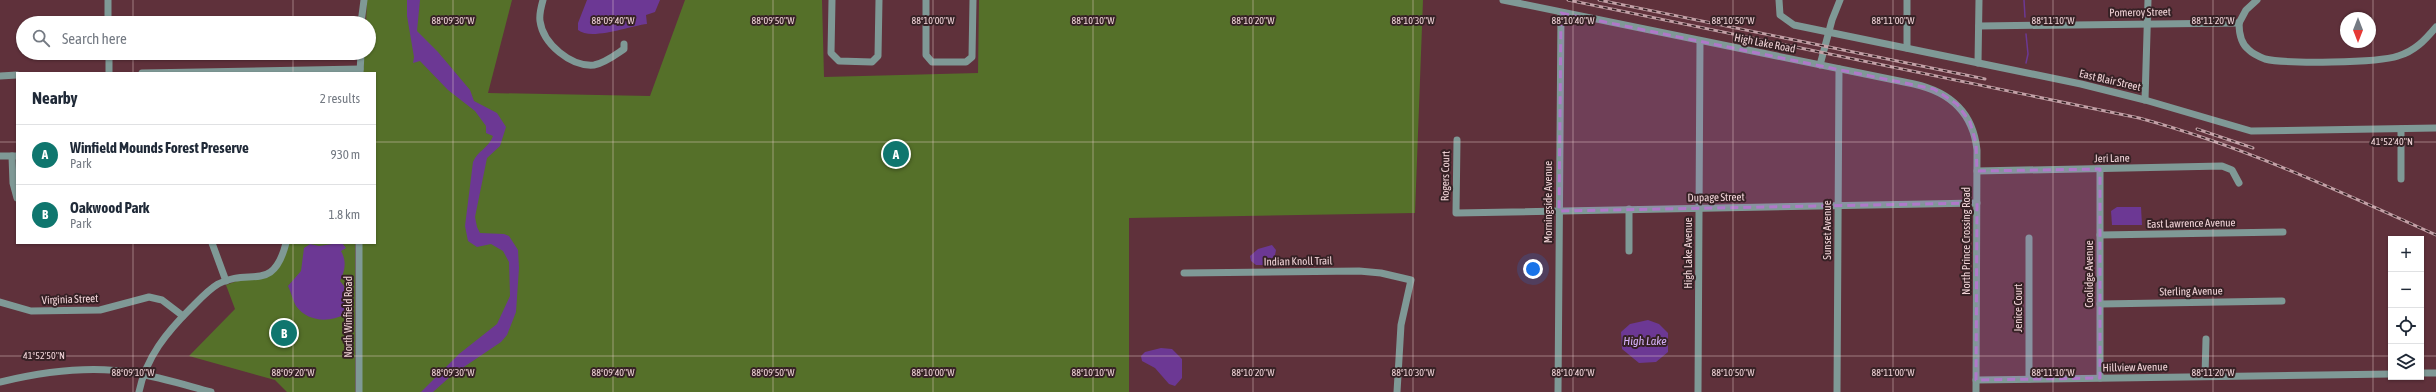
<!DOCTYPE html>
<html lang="en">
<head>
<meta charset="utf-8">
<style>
	:root { --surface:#fff; --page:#f2f2f3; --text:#1f2937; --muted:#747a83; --line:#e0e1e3; --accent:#0f766e }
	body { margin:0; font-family:"Asap Condensed",sans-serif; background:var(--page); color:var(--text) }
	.controls { position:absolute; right:12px; bottom:12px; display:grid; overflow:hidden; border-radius:0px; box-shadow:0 1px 3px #0004 }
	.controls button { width:36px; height:36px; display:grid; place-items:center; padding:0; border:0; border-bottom:1px solid var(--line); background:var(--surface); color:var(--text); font:20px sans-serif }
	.compass { position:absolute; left:2340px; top:12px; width:36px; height:36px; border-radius:50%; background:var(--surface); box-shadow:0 1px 3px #0004; rotate:180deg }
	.you { position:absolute; left:1533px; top:269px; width:14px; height:14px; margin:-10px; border:3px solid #fff; border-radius:50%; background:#1a73e8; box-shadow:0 0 0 6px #1a73e833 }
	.badge { display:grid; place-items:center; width:26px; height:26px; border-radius:50%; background:var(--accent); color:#fff; font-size:13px; font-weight:700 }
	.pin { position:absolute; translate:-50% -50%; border:2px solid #fff; box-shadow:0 1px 4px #0006 }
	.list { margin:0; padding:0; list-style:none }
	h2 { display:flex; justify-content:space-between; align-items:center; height:52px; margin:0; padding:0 16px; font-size:17px }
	h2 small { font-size:13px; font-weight:400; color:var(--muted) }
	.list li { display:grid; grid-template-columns:26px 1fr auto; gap:12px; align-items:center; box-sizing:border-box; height:60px; padding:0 16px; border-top:1px solid var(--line) }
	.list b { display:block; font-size:15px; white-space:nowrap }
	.list p { margin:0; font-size:13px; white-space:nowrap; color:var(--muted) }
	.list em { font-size:13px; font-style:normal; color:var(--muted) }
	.icon { flex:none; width:22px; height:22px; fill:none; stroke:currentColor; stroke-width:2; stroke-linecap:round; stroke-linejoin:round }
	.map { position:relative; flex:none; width:2436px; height:392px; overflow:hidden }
	.search { position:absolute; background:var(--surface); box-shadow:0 1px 3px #0004; left:16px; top:16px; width:360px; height:44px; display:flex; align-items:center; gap:10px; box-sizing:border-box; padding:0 14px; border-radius:22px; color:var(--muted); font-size:15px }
	.panel { position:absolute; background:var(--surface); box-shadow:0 1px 3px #0004; left:16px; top:72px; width:360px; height:172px; border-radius:0px }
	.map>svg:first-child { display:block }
	.green { fill:#557029 }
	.water { fill:#6c3894 }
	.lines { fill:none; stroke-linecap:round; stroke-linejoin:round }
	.stream { stroke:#6c3894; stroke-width:1.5 }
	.minor { stroke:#7f9996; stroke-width:7 }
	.rail-casing { stroke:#c2a0a6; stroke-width:3 }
	.rail { stroke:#362125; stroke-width:1.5; stroke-dasharray:4.5; stroke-linecap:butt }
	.marked { fill:#b078ca; fill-opacity:0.2; stroke:#b078ca; stroke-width:3; stroke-dasharray:8 5; stroke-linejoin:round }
	.ticks { fill:none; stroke:#f1d4d8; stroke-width:1; stroke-opacity:0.45 }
	.labels { text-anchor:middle; stroke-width:4; stroke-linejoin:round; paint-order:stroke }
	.street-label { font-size:11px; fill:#f1d4d8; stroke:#362125 }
	.water-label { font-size:12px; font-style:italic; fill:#d3aff7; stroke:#362125 }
	.ticks-label { font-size:10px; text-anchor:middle; fill:#f1d4d8; stroke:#362125; stroke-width:4; stroke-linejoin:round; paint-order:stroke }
</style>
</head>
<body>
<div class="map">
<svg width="2436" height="392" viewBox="0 0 2436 392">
	<rect width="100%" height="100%" fill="#5f313b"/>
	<g class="green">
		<polygon points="367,0 512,0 488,93 650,96 685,0 822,0 824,77 978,73 979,0 1423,0 1415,213 1129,218 1129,392 362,392 362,243 375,243 375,73 363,73 364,53 369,53 369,23 366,23"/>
		<polygon points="288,243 355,243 355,392 287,392 275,380 189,356 235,309 226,285 240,280 264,278"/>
	</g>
	<g class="water">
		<path d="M407,0H420L417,31L438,52L470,90L474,101L497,113L506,127L500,146L487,158L475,217L477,227L480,233L504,234L509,236L518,250L519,268L516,312L507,335L501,342L452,375L433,392H421L459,354L497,324L510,296L509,262L503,251L491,244L477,247L468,241L465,226L473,162C477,151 489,148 493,136L486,133V126L475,111L448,90L420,61L413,63L414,57L407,16Z"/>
		<path d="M587,0H660L655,12L646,15L647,24C629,26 591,41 578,30V23Z"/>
		<polygon points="2117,207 2141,207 2142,225 2112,225 2111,211"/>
		<path d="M339,243H342L346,248L341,251C347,262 345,270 340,281L344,286L345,314C329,323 308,322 296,306C294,303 291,292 288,286L301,271L304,248L310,244L319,246Z"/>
		<polygon points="1272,245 1276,250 1275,255 1266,265 1256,265 1251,261 1250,256 1258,249"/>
		<polygon points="1648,320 1659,324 1668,333 1668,352 1656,362 1639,363 1622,349 1621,332 1630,324"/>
		<polygon points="1161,348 1172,349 1182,359 1182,378 1175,386 1169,384 1155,368 1142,361 1141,356 1145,352"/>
	</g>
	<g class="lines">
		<g class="stream">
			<polyline points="2024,0 2025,17"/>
			<polyline points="2026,34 2028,54 2026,63"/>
		</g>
		<g class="minor">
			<polyline points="108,0 108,23"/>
			<path d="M543,0C541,7 539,14 540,21C543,44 571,67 594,65C605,63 615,55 624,49V44"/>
			<polyline points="832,0 831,53 839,61 872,62 878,56 879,0"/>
			<polyline points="926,0 926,55 932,62 966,62 972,57 973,0"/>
			<path d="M1503,0L1914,84C1950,92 1973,112 1977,150L1976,392"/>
			<polyline points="1779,0 1780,15 1794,25 2081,84 2145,100 2251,131 2436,128"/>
			<polyline points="361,23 364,0"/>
			<path d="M2239,23C2239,32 2241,44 2249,50C2253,54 2260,57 2265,59C2286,64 2378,63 2398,56C2415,51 2425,40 2436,27"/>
			<polyline points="2239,23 2246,10 2257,0"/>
			<polyline points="1979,26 2239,23"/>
			<polyline points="1907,48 1907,0"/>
			<polyline points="109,53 109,73"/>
			<polyline points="1978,63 1979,0"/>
			<polyline points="1820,65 1832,20 1840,0"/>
			<polyline points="142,73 360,69"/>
			<polyline points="360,73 361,53"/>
			<polyline points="0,76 17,75"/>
			<polyline points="2145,100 2148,0"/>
			<polyline points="1457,140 1456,213 1977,203"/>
			<polyline points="0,156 16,156"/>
			<polyline points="12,156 13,183 17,198"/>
			<polyline points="2100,169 2100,378"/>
			<polyline points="1977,171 2222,166 2232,170 2239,183"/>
			<polyline points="2401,179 2401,129"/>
			<polyline points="2100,235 2283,232"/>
			<polyline points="212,243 226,281"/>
			<polyline points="1629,251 1629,209"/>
			<polyline points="1184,273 1359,271 1381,273 1411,280 1401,325 1397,392"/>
			<polyline points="0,302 31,311 100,310 149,297 162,300 183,316"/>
			<polyline points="2100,304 2282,301"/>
			<polyline points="2421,373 2436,373"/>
			<polyline points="2205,376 2206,339"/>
			<polyline points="2029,379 2029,238"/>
			<polyline points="1976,380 2391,374"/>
			<path d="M0,382C42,372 91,365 134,373C160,377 185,385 211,392"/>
			<path d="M139,392C146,357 167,332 191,308C199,300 208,290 218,284C250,267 273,294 286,243"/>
			<polyline points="359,392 359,243"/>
			<polyline points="1558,392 1561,13"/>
			<polyline points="1698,392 1700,41"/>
			<polyline points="1837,392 1839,69"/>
		</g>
		<defs>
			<g id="rail">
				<path d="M1568,0L2139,118C2243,146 2339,191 2436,235"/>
				<polyline points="1599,0 1985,79"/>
				<polyline points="2197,129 2253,148"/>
			</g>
		</defs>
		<use href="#rail" class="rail-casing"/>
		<use href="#rail" class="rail"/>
	</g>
	<path class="marked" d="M1561,13L1934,89L1957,104L1970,122L1976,143L1977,171L2100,169V378L1976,380L1977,203L1559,211Z"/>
	<path class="ticks" d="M133,0V23M293,0V23M453,0V392M613,0V392M773,0V392M933,0V392M1093,0V392M1253,0V392M1413,0V392M1573,0V392M1733,0V392M1893,0V392M2053,0V392M2213,0V392M2373,0V392M133,53V73M293,53V73M0,142H17M375,142H2436M133,243V392M293,243V392M0,356H2391M2421,356H2436"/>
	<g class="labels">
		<g class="street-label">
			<text transform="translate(2140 12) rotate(-1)" y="4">Pomeroy Street</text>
			<text transform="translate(1765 43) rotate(11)" y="4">High Lake Road</text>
			<text transform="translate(2110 80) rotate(13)" y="4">East Blair Street</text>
			<text transform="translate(2112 158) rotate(-1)" y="4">Jeri Lane</text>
			<text transform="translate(1445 176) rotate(-89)" y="4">Rogers Court</text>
			<text transform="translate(1716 197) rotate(-1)" y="4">Dupage Street</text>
			<text transform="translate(1548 202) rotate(-90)" y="4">Morningside Avenue</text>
			<text transform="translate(2191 223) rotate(-1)" y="4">East Lawrence Avenue</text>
			<text transform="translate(1827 230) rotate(-90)" y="4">Sunset Avenue</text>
			<text transform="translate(1966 241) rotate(-90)" y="4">North Prince Crossing Road</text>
			<text transform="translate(1688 253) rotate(-90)" y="4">High Lake Avenue</text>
			<text transform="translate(1298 261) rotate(-1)" y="4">Indian Knoll Trail</text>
			<text transform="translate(2089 274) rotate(-90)" y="4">Coolidge Avenue</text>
			<text transform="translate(2191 291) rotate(-1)" y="4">Sterling Avenue</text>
			<text transform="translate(70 299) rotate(-2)" y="4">Virginia Street</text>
			<text transform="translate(2018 308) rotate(-90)" y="4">Jenice Court</text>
			<text transform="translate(348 317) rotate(-90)" y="4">North Winfield Road</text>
			<text transform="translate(2135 367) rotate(-1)" y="4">Hillview Avenue</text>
		</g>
		<g class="water-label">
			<text x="1645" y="345">High Lake</text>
		</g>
	</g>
	<g class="ticks-label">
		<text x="453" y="24">88°09'30"W</text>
		<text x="613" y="24">88°09'40"W</text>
		<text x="773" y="24">88°09'50"W</text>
		<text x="933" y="24">88°10'00"W</text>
		<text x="1093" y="24">88°10'10"W</text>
		<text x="1253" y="24">88°10'20"W</text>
		<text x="1413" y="24">88°10'30"W</text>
		<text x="1573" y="24">88°10'40"W</text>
		<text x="1733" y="24">88°10'50"W</text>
		<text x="1893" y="24">88°11'00"W</text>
		<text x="2053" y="24">88°11'10"W</text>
		<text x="2213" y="24">88°11'20"W</text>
		<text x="2392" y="145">41°52'40"N</text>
		<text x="44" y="359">41°52'50"N</text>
		<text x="133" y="376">88°09'10"W</text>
		<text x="293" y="376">88°09'20"W</text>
		<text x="453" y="376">88°09'30"W</text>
		<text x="613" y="376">88°09'40"W</text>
		<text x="773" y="376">88°09'50"W</text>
		<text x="933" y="376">88°10'00"W</text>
		<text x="1093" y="376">88°10'10"W</text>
		<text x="1253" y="376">88°10'20"W</text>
		<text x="1413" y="376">88°10'30"W</text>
		<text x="1573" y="376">88°10'40"W</text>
		<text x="1733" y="376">88°10'50"W</text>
		<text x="1893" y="376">88°11'00"W</text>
		<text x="2053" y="376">88°11'10"W</text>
		<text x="2213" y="376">88°11'20"W</text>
	</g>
</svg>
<div class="controls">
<button>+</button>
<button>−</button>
<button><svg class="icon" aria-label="locate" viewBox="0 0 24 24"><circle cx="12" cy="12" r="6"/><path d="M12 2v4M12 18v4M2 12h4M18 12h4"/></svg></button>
<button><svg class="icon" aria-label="layers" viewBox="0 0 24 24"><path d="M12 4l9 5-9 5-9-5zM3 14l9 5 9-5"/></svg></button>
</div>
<svg class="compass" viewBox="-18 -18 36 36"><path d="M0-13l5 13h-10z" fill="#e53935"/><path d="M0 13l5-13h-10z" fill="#747a83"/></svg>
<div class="you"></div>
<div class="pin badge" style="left:896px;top:154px">A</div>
<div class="pin badge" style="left:284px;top:333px">B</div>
<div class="search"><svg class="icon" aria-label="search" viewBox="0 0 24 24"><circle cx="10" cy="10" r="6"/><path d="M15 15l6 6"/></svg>Search here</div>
<section class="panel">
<h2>Nearby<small>2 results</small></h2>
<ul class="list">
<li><span class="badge">A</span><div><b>Winfield Mounds Forest Preserve</b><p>Park</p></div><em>930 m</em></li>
<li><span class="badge">B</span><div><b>Oakwood Park</b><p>Park</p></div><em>1.8 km</em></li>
</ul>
</section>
</div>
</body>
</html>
